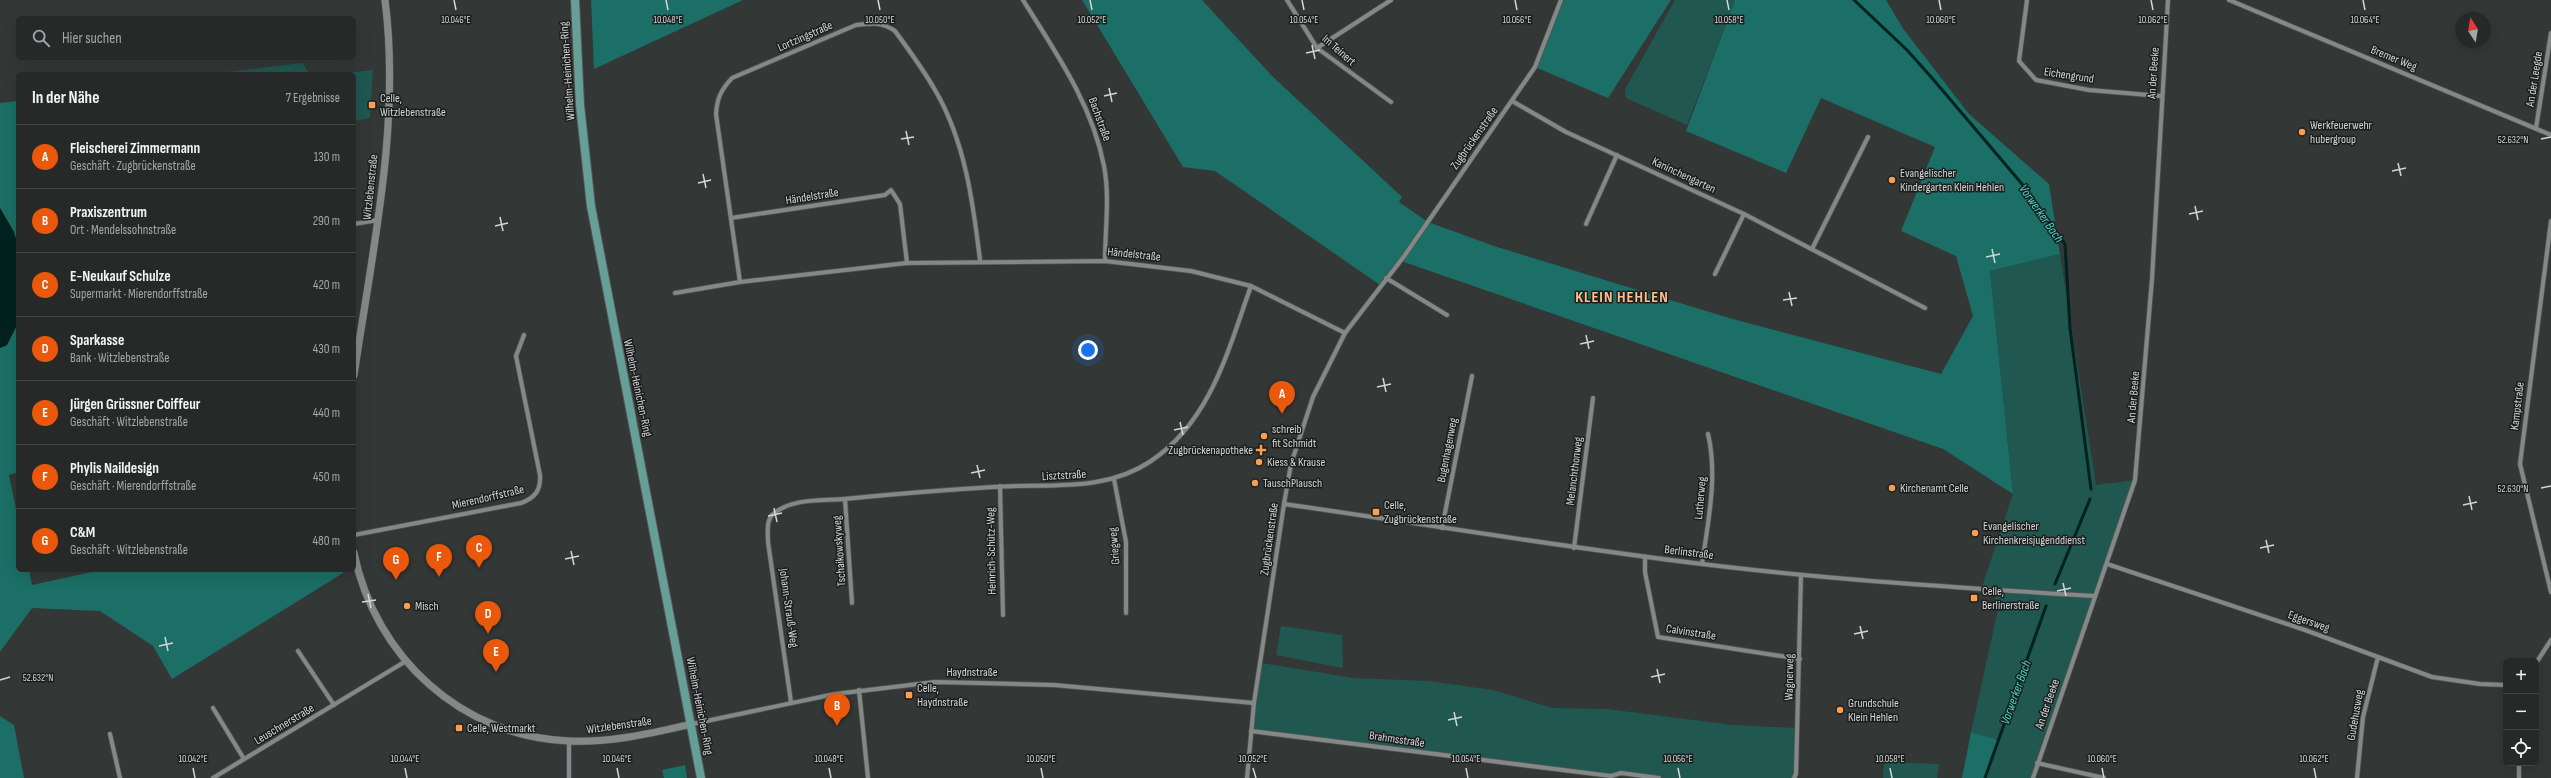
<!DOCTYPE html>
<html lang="de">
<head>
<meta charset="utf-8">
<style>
	:root { --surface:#262928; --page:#2e3130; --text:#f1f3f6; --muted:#a4a6a8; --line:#424545; --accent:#ea580c }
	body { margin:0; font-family:"Sofia Sans Condensed",sans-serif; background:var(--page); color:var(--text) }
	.controls { position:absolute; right:12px; bottom:12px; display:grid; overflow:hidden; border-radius:6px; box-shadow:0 4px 16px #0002 }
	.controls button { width:36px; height:36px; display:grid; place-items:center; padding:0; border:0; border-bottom:1px solid var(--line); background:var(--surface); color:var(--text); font:20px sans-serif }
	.compass { position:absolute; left:2455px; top:12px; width:36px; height:36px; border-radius:50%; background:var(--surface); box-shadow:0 4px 16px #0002; rotate:348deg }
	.you { position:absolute; left:1088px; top:350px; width:14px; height:14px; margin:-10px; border:3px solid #fff; border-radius:50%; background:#1a73e8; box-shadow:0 0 0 6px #1a73e833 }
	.badge { display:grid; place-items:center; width:26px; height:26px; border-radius:50%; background:var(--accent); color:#fff; font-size:13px; font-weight:700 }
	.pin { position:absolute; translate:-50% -33px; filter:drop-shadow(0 1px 2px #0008) }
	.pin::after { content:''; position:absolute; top:21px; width:14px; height:12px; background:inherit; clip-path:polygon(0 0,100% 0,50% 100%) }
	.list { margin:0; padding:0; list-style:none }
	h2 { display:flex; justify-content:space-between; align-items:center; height:52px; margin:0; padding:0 16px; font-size:17px }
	h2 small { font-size:13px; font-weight:400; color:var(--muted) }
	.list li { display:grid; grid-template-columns:26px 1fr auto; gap:12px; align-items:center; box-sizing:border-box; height:64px; padding:0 16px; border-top:1px solid var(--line) }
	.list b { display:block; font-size:15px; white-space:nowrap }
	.list p { margin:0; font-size:13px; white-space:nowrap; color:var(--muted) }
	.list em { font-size:13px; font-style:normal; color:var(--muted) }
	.icon { flex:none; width:22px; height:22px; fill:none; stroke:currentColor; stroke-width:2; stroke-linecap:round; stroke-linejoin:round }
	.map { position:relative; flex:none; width:2551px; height:778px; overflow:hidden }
	.search { position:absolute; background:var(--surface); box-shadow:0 4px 16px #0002; left:16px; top:16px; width:340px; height:44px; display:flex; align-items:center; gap:10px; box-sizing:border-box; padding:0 14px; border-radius:6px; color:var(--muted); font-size:15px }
	.panel { position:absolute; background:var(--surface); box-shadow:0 4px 16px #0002; left:16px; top:72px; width:340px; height:500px; border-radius:6px }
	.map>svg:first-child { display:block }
	.green { fill:#205751 }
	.forest { fill:#1b6f66 }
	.water { fill:#01221f }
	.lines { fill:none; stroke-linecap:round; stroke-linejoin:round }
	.stream { stroke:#01221f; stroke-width:3 }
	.minor-casing { stroke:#525555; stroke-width:5.5 }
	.tertiary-casing { stroke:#525555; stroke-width:8 }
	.secondary-casing { stroke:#525555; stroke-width:10 }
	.minor { stroke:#848887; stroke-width:4 }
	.tertiary { stroke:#848887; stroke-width:7 }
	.secondary { stroke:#669e98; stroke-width:8 }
	.ticks { fill:none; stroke:#d4d6d6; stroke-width:1.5 }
	.poi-dot { fill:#fa9f4f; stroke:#1c1e1e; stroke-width:1.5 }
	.labels { text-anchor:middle; stroke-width:3; stroke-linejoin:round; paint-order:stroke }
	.street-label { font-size:12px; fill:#d4d6d6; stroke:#1c1e1e }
	.poi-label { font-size:12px; fill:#d4d6d6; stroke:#1c1e1e; text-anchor:start }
	.water-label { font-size:13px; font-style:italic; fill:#41dbcb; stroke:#1c1e1e }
	.district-label { font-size:16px; font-weight:bold; letter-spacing:1px; fill:#ffbe8b; stroke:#1c1e1e }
	.ticks-label { font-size:10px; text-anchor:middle; fill:#d4d6d6; stroke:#1c1e1e; stroke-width:3; stroke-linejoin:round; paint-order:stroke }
</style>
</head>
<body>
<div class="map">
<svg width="2551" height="778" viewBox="0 0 2551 778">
	<rect width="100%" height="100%" fill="#333736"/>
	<g class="green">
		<polygon points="1675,0 1735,0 1687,125 1626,98 1625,89"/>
		<polygon points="302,63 310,74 212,74"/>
		<polygon points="373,70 370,118 354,121 354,74 338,74"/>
		<polygon points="2060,254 2096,485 2135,480 2033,778 1985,778 1998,740 1971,732 1999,605 1995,598 1995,590 1981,590 2013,494 1990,271"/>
		<polygon points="1281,626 1342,635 1343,668 1276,655"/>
		<polygon points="1262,663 1354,678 1428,681 1493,690 1552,708 1607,709 1733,725 1798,728 1794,778 1659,778 1621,773 1611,776 1251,731"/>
		<polygon points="1884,762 1939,764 1937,778 1883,778"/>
	</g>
	<g class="forest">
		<polygon points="591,0 743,0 594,69"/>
		<polygon points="1082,0 1202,0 1272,76 1402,197 1399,202 1428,222 1494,246 1729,318 1941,374 1973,316 1956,256 1901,231 1935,147 1821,98 1786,173 1686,131 1735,0 1886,0 1904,30 1969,114 2049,184 2060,254 1990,271 2013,494 1943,449 1401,261 1383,287 1215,171 1183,167"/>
		<polygon points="1564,0 1671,0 1608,98 1535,67"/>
		<polygon points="18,101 18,246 14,232 0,208 0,103"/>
		<polygon points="18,323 18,472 9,475 18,519 18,570 29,570 32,585 101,570 342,570 343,573 172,679 153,646 100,611 32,608 0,652 0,348 7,345"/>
		<polygon points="0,716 14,725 24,778 0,778"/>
		<polygon points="1971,732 1998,740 1985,778 1962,778"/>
		<polygon points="685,765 687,778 664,778 662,770"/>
	</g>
	<polygon class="water" points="0,208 14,232 18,246 18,323 7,345 0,348"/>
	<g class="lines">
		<g class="stream">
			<polyline points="1854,0 1907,50 1932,78 2022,184 2065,244 2070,328 2091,489"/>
			<polyline points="2055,584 2090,499"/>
			<polyline points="1985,778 2046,606"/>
		</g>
		<defs>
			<g id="minor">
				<path d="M1023,0C1056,53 1092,104 1104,166C1110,197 1105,230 1105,261"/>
				<polyline points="1287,0 1317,48 1391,102"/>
				<polyline points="2027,0 2019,61 2036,80 2089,90 2161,96"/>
				<polyline points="2229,0 2551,135"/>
				<polyline points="1317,48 1391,0"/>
				<polyline points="1512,101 1566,132 1744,214 1925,308"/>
				<polyline points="2536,128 2551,33"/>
				<polyline points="731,218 885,195 891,190 900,204 907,263"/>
				<polyline points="2551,221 2520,464 2551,592"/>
				<polyline points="354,224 378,220"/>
				<polyline points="1586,224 1617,155"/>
				<polyline points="1812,249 1868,137"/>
				<polyline points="1715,274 1744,214"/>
				<polyline points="1386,278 1447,315"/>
				<path d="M740,282L716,114C717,98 721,90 732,78L856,25C872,23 882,22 895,31C909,50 923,69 935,90C965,141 973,202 980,260"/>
				<polyline points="675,293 740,282 907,263 1105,261 1191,271 1251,286 1345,333"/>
				<polyline points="1114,479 1126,542 1126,613"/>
				<polyline points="1000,486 1003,615"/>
				<polyline points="845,499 852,603"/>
				<path d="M1284,504C1424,524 1562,547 1702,564C1833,580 1963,588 2094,596"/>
				<polyline points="1442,528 1472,376"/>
				<path d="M354,535L521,503C535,498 541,490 540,475L516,356L524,335"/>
				<polyline points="1574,548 1593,398"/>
				<polyline points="1645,557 1645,572 1658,637 1800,659"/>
				<path d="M1702,564C1708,522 1718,476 1708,434"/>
				<polyline points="2107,564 2305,630 2432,677 2480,684 2506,685"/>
				<polyline points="298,651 334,705"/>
				<polyline points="2536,663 2551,640"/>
				<polyline points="859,690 868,778"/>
				<path d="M791,702L768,542C768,534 766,522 772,515C790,498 821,501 844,499C894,494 943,490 993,487C1047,483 1104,493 1151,461C1211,421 1228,350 1251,286"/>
				<polyline points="213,708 244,759"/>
				<polyline points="692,724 835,694 935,682 1054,685 1254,703"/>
				<polyline points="1251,731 1611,776 1621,773 1659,778"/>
				<polyline points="110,734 120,778"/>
				<polyline points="2037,763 2104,778"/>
				<polyline points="2519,763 2519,778"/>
				<polyline points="213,778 406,661"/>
				<polyline points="569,778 569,741"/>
				<polyline points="1247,778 1254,703 1284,504 1291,464 1313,397 1345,333 1405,255 1535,67 1561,0"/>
				<polyline points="1794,778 1796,774 1801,575"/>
				<polyline points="2033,778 2135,480 2152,279 2168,0"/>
				<polyline points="2357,778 2363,717 2378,657"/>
			</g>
			<g id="tertiary">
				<path d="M354,375C372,252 401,124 385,0"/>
				<path d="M354,553C375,657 462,737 569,741C611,743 652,733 692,724"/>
			</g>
			<polyline id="secondary" points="575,0 580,105 591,206 701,778"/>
		</defs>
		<use href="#minor" class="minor-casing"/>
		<use href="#tertiary" class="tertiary-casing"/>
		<use href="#secondary" class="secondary-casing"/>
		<use href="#minor" class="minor"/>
		<use href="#tertiary" class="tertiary"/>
		<use href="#secondary" class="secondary"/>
	</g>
	<path class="ticks" d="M454,0L456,10M666,0L668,10M878,0L880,10M1090,0L1092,10M1302,0L1304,10M1515,0L1517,10M1727,0L1729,10M1939,0L1941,10M2151,0L2153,10M2363,0L2365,10M1312,45L1315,59M1306,53L1320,50M1109,88L1112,102M1104,96L1117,93M906,131L909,145M901,139L914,137M2541,139L2551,137M2398,163L2401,176M2392,171L2406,168M703,174L706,188M698,183L711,180M2195,206L2198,220M2189,214L2203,211M500,217L503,231M495,226L508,223M1992,249L1995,263M1986,257L2000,254M1789,292L1792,306M1783,300L1797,298M1586,335L1589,349M1580,344L1594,341M1383,378L1386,392M1377,387L1391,384M1180,422L1183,435M1174,430L1188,427M977,465L980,478M971,473L985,470M2541,488L2551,486M2469,496L2472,510M2463,505L2477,502M774,508L777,522M768,516L782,513M2266,540L2269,553M2260,548L2274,545M571,551L574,565M565,559L579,556M2063,583L2066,596M2057,591L2071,588M368,594L371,608M362,602L376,600M1860,626L1863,639M1854,634L1868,631M165,637L168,651M159,646L173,643M1657,669L1660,683M1651,677L1665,674M0,680L10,677M1454,712L1457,726M1448,720L1462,717M193,768L195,778M405,768L407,778M617,768L619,778M829,768L831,778M1041,768L1043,778M1253,768L1256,778M1466,768L1468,778M1678,768L1680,778M1890,768L1892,778M2102,768L2104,778M2314,768L2316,778"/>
	<g class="poi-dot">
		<rect x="368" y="101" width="8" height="8" rx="2"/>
		<circle cx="2302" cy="132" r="4"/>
		<circle cx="1892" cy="180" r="4"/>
		<circle cx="1264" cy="436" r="4"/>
		<path d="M1259 444h4v4h4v4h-4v4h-4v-4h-4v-4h4z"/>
		<circle cx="1259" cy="462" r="4"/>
		<circle cx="1255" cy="483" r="4"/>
		<circle cx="1892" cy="488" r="4"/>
		<rect x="1372" y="508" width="8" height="8" rx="2"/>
		<circle cx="1975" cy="533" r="4"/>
		<rect x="1970" y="594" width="8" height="8" rx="2"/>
		<circle cx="407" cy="606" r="4"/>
		<rect x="905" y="691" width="8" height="8" rx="2"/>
		<circle cx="1840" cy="710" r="4"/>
		<rect x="455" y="724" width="8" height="8" rx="2"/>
	</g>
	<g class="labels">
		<g class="street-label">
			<text transform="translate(805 36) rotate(-24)" y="4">Lortzingstraße</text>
			<text transform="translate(1339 50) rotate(41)" y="4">Im Teinert</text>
			<text transform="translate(2394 58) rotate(22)" y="4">Bremer Weg</text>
			<text transform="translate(567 71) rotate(-94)" y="4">Wilhelm-Heinichen-Ring</text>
			<text transform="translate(2153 73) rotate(-86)" y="4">An der Beeke</text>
			<text transform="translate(2069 75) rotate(9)" y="4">Eichengrund</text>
			<text transform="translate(2534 79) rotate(-81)" y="4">An der Leegde</text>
			<text transform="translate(1100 119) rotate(70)" y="4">Bachstraße</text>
			<text transform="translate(1474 138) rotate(-55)" y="4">Zugbrückenstraße</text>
			<text transform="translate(1684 175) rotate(25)" y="4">Kaninchengarten</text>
			<text transform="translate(370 187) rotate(-84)" y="4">Witzlebenstraße</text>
			<text transform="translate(812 196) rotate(-9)" y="4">Händelstraße</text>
			<text transform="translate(1134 254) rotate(6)" y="4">Händelstraße</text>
			<text transform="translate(638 388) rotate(78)" y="4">Wilhelm-Heinichen-Ring</text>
			<text transform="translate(2133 397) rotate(-85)" y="4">An der Beeke</text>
			<text transform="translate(2517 406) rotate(-83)" y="4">Kampstraße</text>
			<text transform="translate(1447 450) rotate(-79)" y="4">Bugenhagenweg</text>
			<text transform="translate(1574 471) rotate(-83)" y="4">Melanchthonweg</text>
			<text transform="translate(1064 475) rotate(-3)" y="4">Lisztstraße</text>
			<text transform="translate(488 497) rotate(-13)" y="4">Mierendorffstraße</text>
			<text transform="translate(1700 498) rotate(-85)" y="4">Lutherweg</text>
			<text transform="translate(1269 539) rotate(-82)" y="4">Zugbrückenstraße</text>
			<text transform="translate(1114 546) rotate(-95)" y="4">Griegweg</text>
			<text transform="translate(839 551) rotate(-94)" y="4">Tschaikowskyweg</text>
			<text transform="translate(991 551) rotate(-91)" y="4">Heinrich-Schütz-Weg</text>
			<text transform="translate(1689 552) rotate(7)" y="4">Berlinstraße</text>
			<text transform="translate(789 608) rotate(82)" y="4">Johann-Strauß-Weg</text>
			<text transform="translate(2309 621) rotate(19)" y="4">Eggersweg</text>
			<text transform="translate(1691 632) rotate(9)" y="4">Calvinstraße</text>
			<text x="972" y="676">Haydnstraße</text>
			<text transform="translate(1789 677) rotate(-89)" y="4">Wagnerweg</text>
			<text transform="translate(2047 704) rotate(-71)" y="4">An der Beeke</text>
			<text transform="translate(700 706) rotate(79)" y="4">Wilhelm-Heinichen-Ring</text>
			<text transform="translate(2355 715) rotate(-80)" y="4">Gudehusweg</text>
			<text transform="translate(284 724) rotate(-31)" y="4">Leuschnerstraße</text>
			<text transform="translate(619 725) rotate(-8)" y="4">Witzlebenstraße</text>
			<text transform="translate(1397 739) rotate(8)" y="4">Brahmsstraße</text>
		</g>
		<g class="poi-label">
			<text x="380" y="102">Celle,<tspan x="380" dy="14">Witzlebenstraße</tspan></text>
			<text x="2310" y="129">Werkfeuerwehr<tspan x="2310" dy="14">hubergroup</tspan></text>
			<text x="1900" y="177">Evangelischer<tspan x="1900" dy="14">Kindergarten Klein Hehlen</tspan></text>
			<text x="1272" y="433">schreib<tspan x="1272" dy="14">fit Schmidt</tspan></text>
			<text x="1253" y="454" text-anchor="end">Zugbrückenapotheke</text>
			<text x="1267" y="466">Kiess &amp; Krause</text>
			<text x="1263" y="487">TauschPlausch</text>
			<text x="1900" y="492">Kirchenamt Celle</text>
			<text x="1384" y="509">Celle,<tspan x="1384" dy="14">Zugbrückenstraße</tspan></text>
			<text x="1983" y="530">Evangelischer<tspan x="1983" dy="14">Kirchenkreisjugenddienst</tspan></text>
			<text x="1982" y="595">Celle,<tspan x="1982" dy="14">Berlinerstraße</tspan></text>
			<text x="415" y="610">Misch</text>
			<text x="917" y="692">Celle,<tspan x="917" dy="14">Haydnstraße</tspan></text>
			<text x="1848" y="707">Grundschule<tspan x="1848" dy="14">Klein Hehlen</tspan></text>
			<text x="467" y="732">Celle, Westmarkt</text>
		</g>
		<g class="water-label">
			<text transform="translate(2042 213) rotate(55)" y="5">Vorwerker Bach</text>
			<text transform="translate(2015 692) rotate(-70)" y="5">Vorwerker Bach</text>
		</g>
		<g class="district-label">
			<text x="1622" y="302">KLEIN HEHLEN</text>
		</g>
	</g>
	<g class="ticks-label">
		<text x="456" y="23">10.046°E</text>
		<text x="668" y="23">10.048°E</text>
		<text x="880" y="23">10.050°E</text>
		<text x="1092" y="23">10.052°E</text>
		<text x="1304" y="23">10.054°E</text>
		<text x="1517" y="23">10.056°E</text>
		<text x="1729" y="23">10.058°E</text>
		<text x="1941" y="23">10.060°E</text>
		<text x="2153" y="23">10.062°E</text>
		<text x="2365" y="23">10.064°E</text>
		<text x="2513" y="143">52.632°N</text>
		<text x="2513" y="492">52.630°N</text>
		<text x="38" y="681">52.632°N</text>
		<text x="193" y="762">10.042°E</text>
		<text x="405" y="762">10.044°E</text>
		<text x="617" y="762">10.046°E</text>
		<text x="829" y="762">10.048°E</text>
		<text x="1041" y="762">10.050°E</text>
		<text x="1253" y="762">10.052°E</text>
		<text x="1466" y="762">10.054°E</text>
		<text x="1678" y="762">10.056°E</text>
		<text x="1890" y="762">10.058°E</text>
		<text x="2102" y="762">10.060°E</text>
		<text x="2314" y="762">10.062°E</text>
	</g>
</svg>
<div class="controls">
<button>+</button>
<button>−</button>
<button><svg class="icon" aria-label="locate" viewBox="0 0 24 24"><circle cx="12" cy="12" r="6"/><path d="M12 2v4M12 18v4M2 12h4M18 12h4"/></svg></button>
</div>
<svg class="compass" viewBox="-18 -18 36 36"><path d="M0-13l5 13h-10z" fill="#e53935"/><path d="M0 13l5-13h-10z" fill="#a4a6a8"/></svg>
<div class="you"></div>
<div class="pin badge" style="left:1282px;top:414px">A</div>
<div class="pin badge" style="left:837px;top:726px">B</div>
<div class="pin badge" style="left:479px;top:568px">C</div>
<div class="pin badge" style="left:488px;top:634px">D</div>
<div class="pin badge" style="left:496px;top:672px">E</div>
<div class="pin badge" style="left:439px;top:577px">F</div>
<div class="pin badge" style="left:396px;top:580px">G</div>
<div class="search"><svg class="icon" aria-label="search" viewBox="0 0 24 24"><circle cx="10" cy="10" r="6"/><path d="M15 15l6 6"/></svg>Hier suchen</div>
<section class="panel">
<h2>In der Nähe<small>7 Ergebnisse</small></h2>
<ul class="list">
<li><span class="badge">A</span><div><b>Fleischerei Zimmermann</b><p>Geschäft · Zugbrückenstraße</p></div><em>130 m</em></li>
<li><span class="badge">B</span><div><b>Praxiszentrum</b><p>Ort · Mendelssohnstraße</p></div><em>290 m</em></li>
<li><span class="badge">C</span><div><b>E-Neukauf Schulze</b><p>Supermarkt · Mierendorffstraße</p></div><em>420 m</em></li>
<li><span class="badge">D</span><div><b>Sparkasse</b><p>Bank · Witzlebenstraße</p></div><em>430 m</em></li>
<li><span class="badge">E</span><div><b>Jürgen Grüssner Coiffeur</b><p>Geschäft · Witzlebenstraße</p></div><em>440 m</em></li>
<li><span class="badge">F</span><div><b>Phylis Naildesign</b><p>Geschäft · Mierendorffstraße</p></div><em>450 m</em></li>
<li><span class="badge">G</span><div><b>C&amp;M</b><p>Geschäft · Witzlebenstraße</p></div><em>480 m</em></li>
</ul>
</section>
</div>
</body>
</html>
